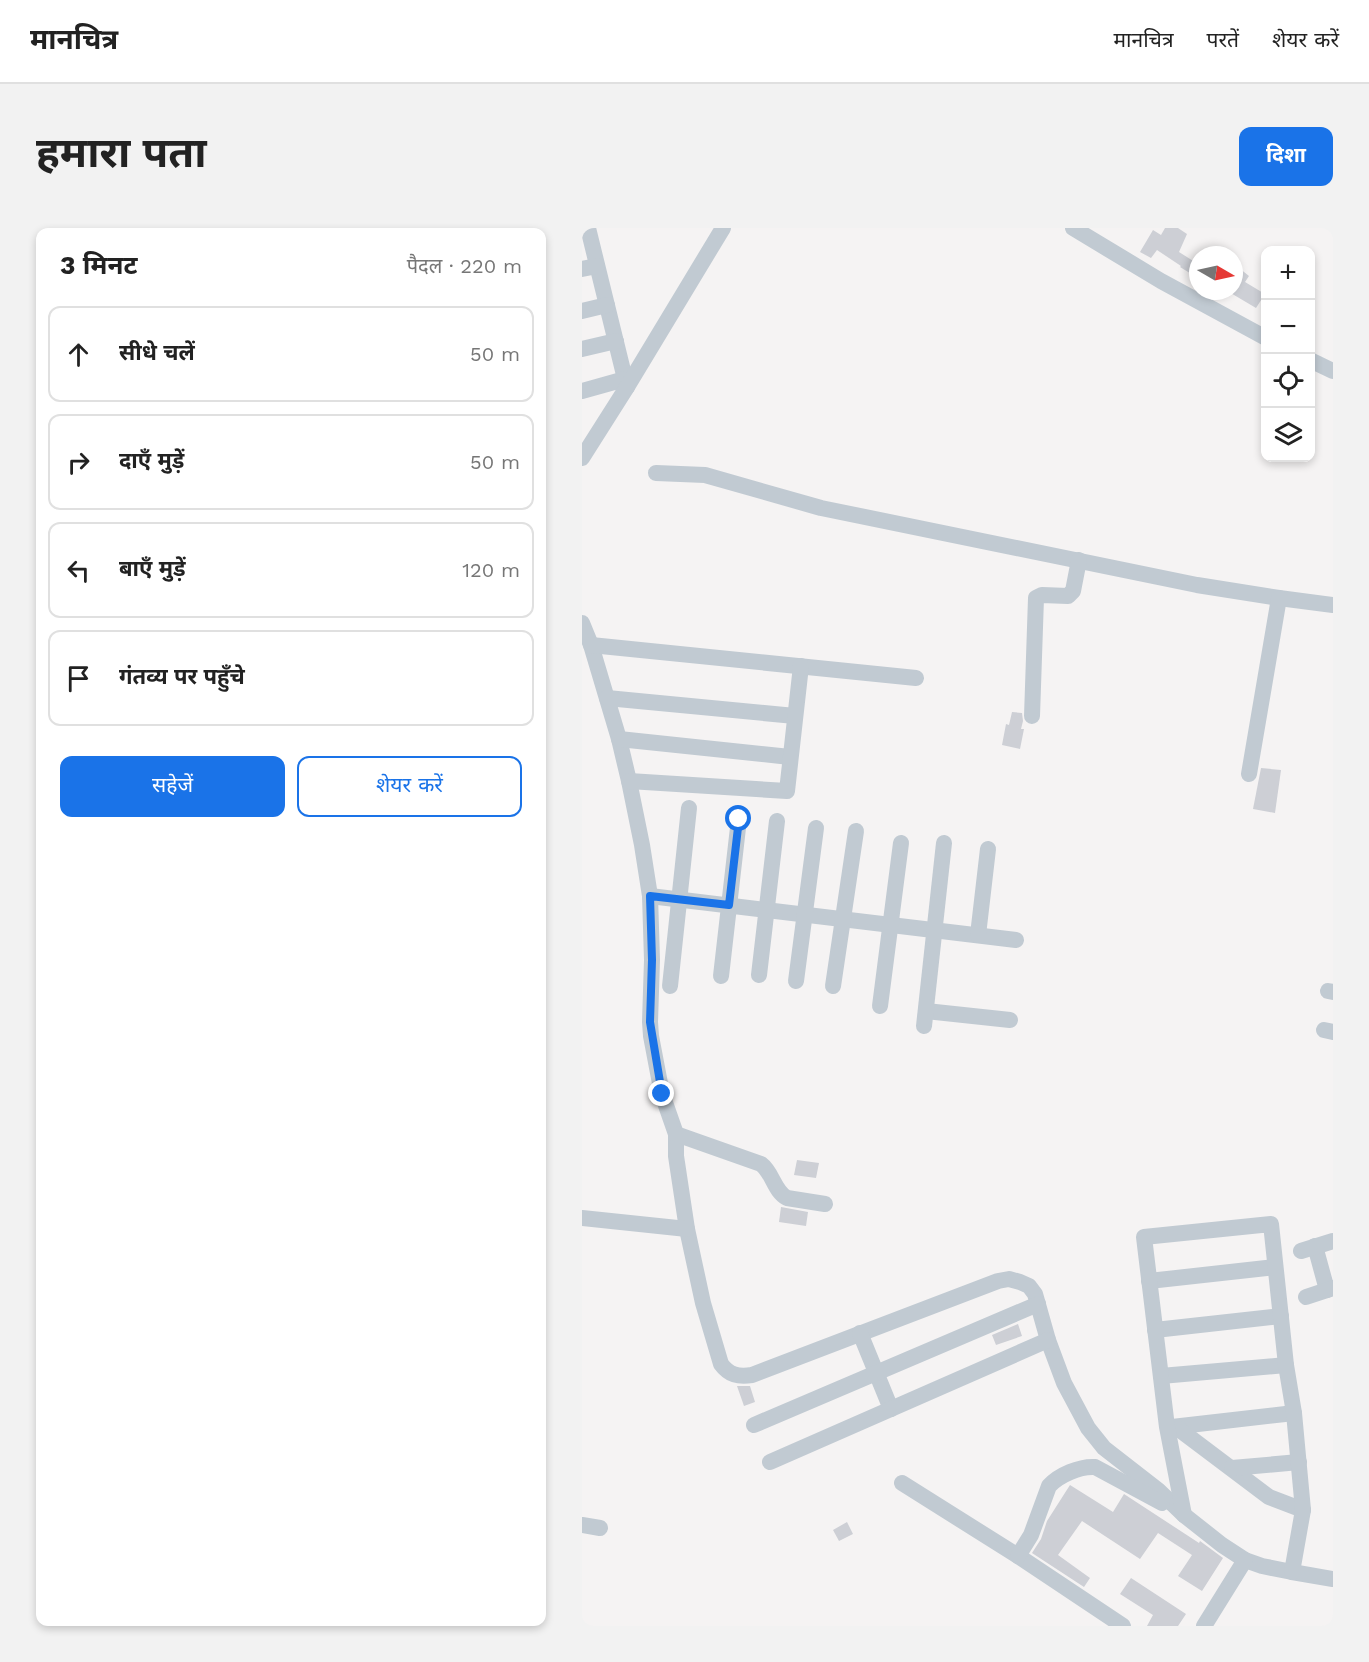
<!DOCTYPE html>
<html lang="hi">
<head>
<meta charset="utf-8">
<style>
	:root { --surface:#fff; --page:#f2f2f2; --text:#222; --muted:#767676; --line:#e0e0e0; --accent:#1a73e8 }
	body { margin:0; font-family:"Work Sans","Noto Sans Devanagari",sans-serif; background:var(--page); color:var(--text) }
	.controls { position:absolute; right:18px; top:18px; display:grid; overflow:hidden; border-radius:12px; box-shadow:0 3px 9px #0003 }
	.controls button { width:54px; height:54px; display:grid; place-items:center; padding:0; border:0; border-bottom:2px solid var(--line); background:var(--surface); color:var(--text); font:30px sans-serif }
	.compass { position:absolute; left:607px; top:18px; width:54px; height:54px; border-radius:50%; background:var(--surface); box-shadow:0 3px 9px #0003; rotate:99deg }
	.stop { position:absolute; width:18px; height:18px; margin:-14px; border:4px solid #1a73e8; border-radius:50%; background:#fff }
	.stop.end { background:#1a73e8; border-color:#fff; box-shadow:0 2px 6px #0008 }
	.list { margin:0; padding:0; list-style:none }
	h2 { display:flex; justify-content:space-between; align-items:center; height:78px; margin:0; padding:0 24px; font-size:26px }
	h2 small { font-size:20px; font-weight:400; color:var(--muted) }
	.list li { display:grid; grid-template-columns:39px 1fr auto; gap:18px; align-items:center; box-sizing:border-box; height:96px; margin:0 12px 12px; padding:0 12px; border:2px solid var(--line); border-radius:12px }
	.list b { display:block; font-size:22px; white-space:nowrap }
	.list em { font-size:20px; font-style:normal; color:var(--muted) }
	.actions { display:flex; gap:12px; padding:18px 24px }
	.actions a { flex:1; padding:14px 0; border:2px solid var(--accent); border-radius:12px; text-align:center; font-size:21px; color:var(--accent) }
	.actions .main { background:var(--accent); color:#fff }
	.icon { flex:none; width:33px; height:33px; fill:none; stroke:currentColor; stroke-width:2; stroke-linecap:round; stroke-linejoin:round }
	.map { position:relative; flex:none; width:751px; height:1398px; overflow:hidden; border-radius:12px }
	header { display:flex; align-items:center; gap:36px; box-sizing:border-box; height:84px; padding:0 30px; background:var(--surface); border-bottom:2px solid var(--line) }
	header strong { font-size:28px }
	nav { display:flex; gap:33px; margin-inline-start:auto; font-size:21px }
	.intro { display:flex; align-items:center; justify-content:space-between; box-sizing:border-box; height:144px; padding:0 36px }
	h1 { margin:0; font-size:42px }
	.button { padding:15px 27px; border-radius:12px; background:var(--accent); color:#fff; font-size:21px; font-weight:700 }
	main { display:flex; gap:36px; padding:0 36px }
	aside { flex:1; background:var(--surface); border-radius:12px; box-shadow:0 3px 9px #0003 }
	.map>svg:first-child { display:block }
	.building { fill:#cdcfd5 }
	.lines { fill:none; stroke-linecap:round; stroke-linejoin:round }
	.minor { stroke:#c1cad2; stroke-width:16 }
	.route { stroke:#1a73e8; stroke-width:8 }
</style>
</head>
<body>
<header>
<strong>मानचित्र</strong>
<nav><a>मानचित्र</a><a>परतें</a><a>शेयर करें</a></nav>
</header>
<div class="intro"><h1>हमारा पता</h1><a class="button">दिशा</a></div>
<main>
<aside>
<h2>3 मिनट<small>पैदल · 220 m</small></h2>
<ul class="list">
<li><svg class="icon" aria-label="ahead" viewBox="0 0 24 24"><path d="M12 20V5M6 11l6-6 6 6"/></svg><div><b>सीधे चलें</b></div><em>50 m</em></li>
<li><svg class="icon" aria-label="right" viewBox="0 0 24 24"><path d="M7 20v-9h11M14 6l5 5-5 5"/></svg><div><b>दाएँ मुड़ें</b></div><em>50 m</em></li>
<li><svg class="icon" aria-label="left" viewBox="0 0 24 24"><path d="M17 20v-9H6M10 6l-5 5 5 5"/></svg><div><b>बाएँ मुड़ें</b></div><em>120 m</em></li>
<li><svg class="icon" aria-label="arrive" viewBox="0 0 24 24"><path d="M6 21V4h12l-3 4 3 4H6"/></svg><div><b>गंतव्य पर पहुँचे</b></div></li>
</ul>
<div class="actions"><a class="main">सहेजें</a><a>शेयर करें</a></div>
</aside>
<div class="map">
<svg width="751" height="1398" viewBox="0 0 751 1398">
	<rect width="100%" height="100%" fill="#f5f3f3"/>
	<g class="building">
		<polygon points="583,0 596,0 605,6 597,24 616,36 616,50 598,39 599,38 575,22 569,30 558,24 571,2 579,7"/>
		<polygon points="652,36 667,48 663,54 683,66 674,80 647,64 652,63"/>
		<polygon points="430,484 440,485 441,493 439,501 442,501 438,521 420,517 424,496 427,497"/>
		<polygon points="679,540 699,542 693,585 671,581"/>
		<polygon points="215,932 237,935 234,950 212,947"/>
		<polygon points="199,979 226,984 224,998 197,994"/>
		<polygon points="436,1096 440,1108 414,1117 410,1107"/>
		<polygon points="155,1158 168,1158 173,1174 162,1178"/>
		<polygon points="488,1257 531,1284 542,1266 617,1315 618,1313 641,1330 620,1363 596,1348 610,1327 576,1305 558,1331 500,1293 476,1327 508,1350 502,1359 450,1325 459,1311 465,1293"/>
		<polygon points="265,1294 271,1306 257,1313 251,1302"/>
		<polygon points="549,1350 604,1386 596,1398 565,1398 571,1387 538,1366"/>
	</g>
	<g class="lines">
		<g class="minor">
			<polyline points="6,0 45,159"/>
			<polyline points="491,0 579,53 684,110"/>
			<polyline points="0,41 15,38"/>
			<polyline points="0,83 25,77"/>
			<polyline points="0,121 34,113"/>
			<polyline points="728,132 751,143"/>
			<polyline points="0,163 43,151"/>
			<polyline points="0,230 45,159 141,0"/>
			<polyline points="74,245 123,247 239,280 615,357 697,370 751,377"/>
			<path d="M0,395L9,417L37,511L47,553L60,617L68,668L70,732L68,794L69,808L80,866L94,906V928L105,1001L121,1075L139,1136C147,1147 156,1149 170,1147L416,1053L427,1051L438,1054L447,1058L453,1066L466,1112L482,1155L506,1200L522,1220L576,1262L602,1287L640,1317L663,1332L680,1338L710,1344L751,1351"/>
			<polyline points="9,417 334,450"/>
			<polyline points="25,470 213,488"/>
			<polyline points="450,488 454,370 460,367 486,368 491,363 497,332"/>
			<polyline points="37,511 208,529"/>
			<polyline points="667,546 697,370"/>
			<polyline points="47,553 205,563 219,438"/>
			<polyline points="68,668 434,712"/>
			<polyline points="396,707 406,621"/>
			<polyline points="177,747 195,593"/>
			<polyline points="139,748 157,591"/>
			<polyline points="214,753 234,600"/>
			<polyline points="88,758 107,580"/>
			<polyline points="251,758 274,603"/>
			<polyline points="746,763 751,764"/>
			<polyline points="298,778 319,615"/>
			<polyline points="344,783 428,792"/>
			<polyline points="342,798 362,615"/>
			<polyline points="742,802 751,804"/>
			<path d="M94,906L179,936C191,945 192,963 205,970L243,976"/>
			<polyline points="0,990 105,1001"/>
			<polyline points="733,1018 745,1062"/>
			<polyline points="719,1023 751,1013"/>
			<polyline points="567,1053 693,1039"/>
			<polyline points="724,1069 751,1060"/>
			<polyline points="573,1102 699,1088"/>
			<polyline points="278,1105 309,1181"/>
			<polyline points="579,1148 704,1137"/>
			<polyline points="172,1197 456,1076"/>
			<polyline points="590,1199 712,1185"/>
			<polyline points="594,1199 687,1269 721,1282"/>
			<polyline points="188,1234 466,1112"/>
			<polyline points="650,1240 717,1234"/>
			<polyline points="320,1255 436,1328 541,1398"/>
			<polyline points="602,1287 585,1199 562,1009 689,996 704,1137 712,1185 721,1282 710,1344"/>
			<polyline points="0,1297 18,1300"/>
			<path d="M436,1328L449,1307L467,1258C477,1247 498,1238 513,1239L580,1275"/>
			<polyline points="622,1398 663,1332"/>
		</g>
	</g>
	<g class="lines">
		<polyline class="route" points="80,866 68,794 70,732 68,668 147,677 157,591"/>
	</g>
</svg>
<div class="controls">
<button>+</button>
<button>−</button>
<button><svg class="icon" aria-label="locate" viewBox="0 0 24 24"><circle cx="12" cy="12" r="6"/><path d="M12 2v4M12 18v4M2 12h4M18 12h4"/></svg></button>
<button><svg class="icon" aria-label="layers" viewBox="0 0 24 24"><path d="M12 4l9 5-9 5-9-5zM3 14l9 5 9-5"/></svg></button>
</div>
<svg class="compass" viewBox="-18 -18 36 36"><path d="M0-13l5 13h-10z" fill="#e53935"/><path d="M0 13l5-13h-10z" fill="#767676"/></svg>
<div class="stop" style="left:157px;top:591px"></div>
<div class="stop end" style="left:80px;top:866px"></div>
</div>
</main>
</body>
</html>
